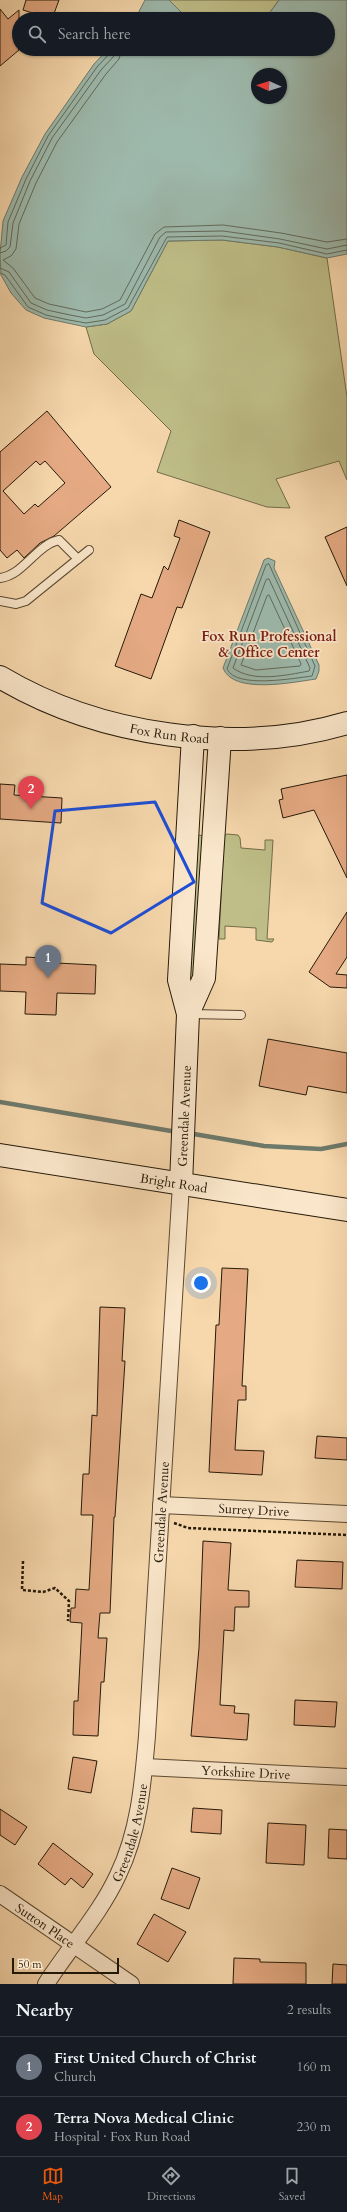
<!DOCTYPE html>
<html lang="en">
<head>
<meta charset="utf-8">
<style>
	:root { --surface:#171b24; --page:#242831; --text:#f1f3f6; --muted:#9ea1a6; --line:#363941; --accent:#ea580c }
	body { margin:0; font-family:Cardo,serif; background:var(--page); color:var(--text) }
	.compass { position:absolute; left:251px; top:68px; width:36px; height:36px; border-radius:50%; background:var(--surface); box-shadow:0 1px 3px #0004; rotate:273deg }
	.scale { position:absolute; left:12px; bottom:10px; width:107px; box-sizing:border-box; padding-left:4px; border:2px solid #251908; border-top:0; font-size:11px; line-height:14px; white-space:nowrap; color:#251908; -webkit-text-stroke:3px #fae6ca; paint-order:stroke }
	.you { position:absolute; left:201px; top:1283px; width:14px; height:14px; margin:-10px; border:3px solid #fff; border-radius:50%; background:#1a73e8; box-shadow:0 0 0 6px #1a73e833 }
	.badge { display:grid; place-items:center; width:26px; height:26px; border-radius:50%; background:var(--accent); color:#fff; font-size:13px; font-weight:700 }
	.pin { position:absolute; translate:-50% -33px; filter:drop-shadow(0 1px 2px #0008) }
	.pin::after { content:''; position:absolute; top:21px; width:14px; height:12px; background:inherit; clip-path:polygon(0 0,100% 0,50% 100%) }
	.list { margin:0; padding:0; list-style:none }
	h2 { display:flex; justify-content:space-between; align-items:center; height:52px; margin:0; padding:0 16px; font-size:17px }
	h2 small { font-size:13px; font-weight:400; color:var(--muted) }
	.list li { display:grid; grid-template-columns:26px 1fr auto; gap:12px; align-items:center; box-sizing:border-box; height:60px; padding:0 16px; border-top:1px solid var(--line) }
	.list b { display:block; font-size:15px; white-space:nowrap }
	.list p { margin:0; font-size:13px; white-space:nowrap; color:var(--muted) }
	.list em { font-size:13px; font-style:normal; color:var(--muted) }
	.icon { flex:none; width:22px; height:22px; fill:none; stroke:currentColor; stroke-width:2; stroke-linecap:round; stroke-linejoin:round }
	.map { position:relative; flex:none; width:347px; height:1984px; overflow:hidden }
	.search { position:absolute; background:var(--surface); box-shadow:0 1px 3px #0004; left:12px; right:12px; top:12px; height:44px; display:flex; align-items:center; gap:10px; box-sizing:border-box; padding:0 14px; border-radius:22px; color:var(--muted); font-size:15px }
	.sheet { height:172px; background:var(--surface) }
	nav { display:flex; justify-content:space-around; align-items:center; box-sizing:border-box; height:56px; border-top:1px solid var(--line); background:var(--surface); font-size:11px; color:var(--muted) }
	nav a { display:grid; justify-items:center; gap:2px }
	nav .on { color:var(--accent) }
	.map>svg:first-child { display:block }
	.green { fill:#bfbe88; stroke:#726c48 }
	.water { fill:#9db9ac; stroke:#6d796a; fill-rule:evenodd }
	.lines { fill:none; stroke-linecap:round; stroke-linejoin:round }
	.shore { stroke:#61695a; stroke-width:1 }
	.stream { stroke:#6d796a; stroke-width:4.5 }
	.building { fill:#e5aa83; stroke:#251908; fill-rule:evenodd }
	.lane-casing { stroke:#5a4931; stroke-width:10 }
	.street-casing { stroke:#5a4931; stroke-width:18 }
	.secondary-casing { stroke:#251908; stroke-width:24 }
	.path { stroke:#251908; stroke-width:2.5; stroke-dasharray:3 2; stroke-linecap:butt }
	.lane { stroke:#fae6ca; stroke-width:8 }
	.street { stroke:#fae6ca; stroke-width:16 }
	.secondary { stroke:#fae6ca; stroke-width:22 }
	.marked { fill:none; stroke:#1d4ed8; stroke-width:3; stroke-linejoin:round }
	.labels { text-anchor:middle; stroke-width:3.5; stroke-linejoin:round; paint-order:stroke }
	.street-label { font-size:13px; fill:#251908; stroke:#fae6ca }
	.neighbourhood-label { font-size:14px; font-weight:bold; fill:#7a1f14; stroke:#fae6ca }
</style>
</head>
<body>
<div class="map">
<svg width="347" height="1984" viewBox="0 0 347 1984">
	<rect width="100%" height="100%" fill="#f7d8ad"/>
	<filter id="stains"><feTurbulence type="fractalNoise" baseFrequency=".005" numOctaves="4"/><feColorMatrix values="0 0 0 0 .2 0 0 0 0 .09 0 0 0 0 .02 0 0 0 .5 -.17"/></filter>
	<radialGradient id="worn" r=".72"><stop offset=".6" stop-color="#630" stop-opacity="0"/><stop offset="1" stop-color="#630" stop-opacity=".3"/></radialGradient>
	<g class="green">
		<polygon points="169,0 279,0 268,15 259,19 193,19 184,15"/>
		<polygon points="222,240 278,247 327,258 347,397 347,480 339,461 276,479 290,508 267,507 157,472 171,431 94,354 86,327 107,324 131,311 168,241"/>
		<polygon points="193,834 204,836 197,979 189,983"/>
		<polygon points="227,834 238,835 240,838 241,848 265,850 265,840 273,840 267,939 274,939 272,942 256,940 256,928 225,926 225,939 219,939 224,836"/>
	</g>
	<g class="water">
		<polygon points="145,0 169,0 184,15 193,19 135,19"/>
		<path d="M279,0H347V254L327,258L278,247L222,240L168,241L131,311L107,324L86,327L44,318L26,310L11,293L1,275L0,254L3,221L22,177L45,134L94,64L108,49H328V19H259L268,15ZM257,74H281V98H257Z"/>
		<path d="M268,558L275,561L274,568L319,665V671L316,679C294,682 233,695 223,668L264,560Z"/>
	</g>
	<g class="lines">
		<g class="shore">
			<polyline points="122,49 119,59 106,74 57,142 36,183 19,224 16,249 11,256 3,260 13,268 35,298 49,304 86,312 102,309 120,300 155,234 164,227 223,225 281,233 327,242 347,239"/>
			<polyline points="0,248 6,245 8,222 26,179 48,136 97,67 110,53 111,49"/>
			<polyline points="0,253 6,251 10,247 13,223 30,181 52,138 101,70 114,56 116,49"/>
			<polyline points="0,268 9,272 31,303 47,310 70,315 86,318 103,315 125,304 160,237 166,232 223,231 280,239 327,249 347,245"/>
			<polyline points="0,273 5,275 28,307 46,315 69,320 86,323 105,320 128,308 167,237 222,236 279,243 327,254 347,250"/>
			<path d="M269,564L315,666L312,676C295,678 236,689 227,669L266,565Z"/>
			<path d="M269,579L310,668L309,671C287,675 253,683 233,668L266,580Z"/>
			<polygon points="269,595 301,664 300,666 256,670 241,665 267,596"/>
		</g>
		<g class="stream">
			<polyline points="0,1102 177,1132"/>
			<polyline points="188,1133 264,1146 321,1149 347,1144"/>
		</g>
	</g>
	<g class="building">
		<polygon points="26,0 59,0 52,19 23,10"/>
		<polygon points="0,9 8,19 19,10 19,50 0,66"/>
		<path d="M47,411L111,487L54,536L40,543L24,558L17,550L7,558L0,550V452ZM36,461L40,465L45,461L65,483L38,507L35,504L24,514L3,491Z"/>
		<polygon points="179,520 210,532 182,608 177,607 151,679 115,666 141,594 152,598 164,566 168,570 180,538 174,536"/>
		<polygon points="347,527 347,586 325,537"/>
		<polygon points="347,775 347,878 314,810 283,818 279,800 283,799 281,789"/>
		<polygon points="0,784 15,785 14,795 62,798 61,823 0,819"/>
		<polygon points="347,912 347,957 336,974 347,975 347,988 330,987 309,972"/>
		<polygon points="26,957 58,959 57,963 96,965 95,994 57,993 56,1015 25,1014 26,992 0,991 0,964 26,965"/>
		<polygon points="268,1039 347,1053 347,1093 308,1086 306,1095 259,1086"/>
		<polygon points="222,1268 248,1269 242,1386 246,1386 246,1400 238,1400 235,1450 264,1451 262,1475 209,1472 216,1325 219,1325"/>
		<polygon points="100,1307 125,1308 122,1361 125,1361 115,1517 114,1517 110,1613 100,1613 98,1638 107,1638 104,1682 101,1682 98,1736 73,1735 74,1701 78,1701 82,1623 70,1622 71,1608 75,1608 76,1589 89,1590 93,1515 81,1515 83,1474 89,1474 92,1415 97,1416"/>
		<polygon points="317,1436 347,1438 347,1460 315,1458"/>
		<polygon points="203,1541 231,1543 228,1590 249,1591 249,1607 235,1607 234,1631 224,1630 220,1705 235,1706 234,1713 249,1714 247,1740 191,1736 199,1648"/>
		<polygon points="297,1560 343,1562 342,1589 295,1587"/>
		<polygon points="295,1700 337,1702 335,1727 294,1725"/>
		<polygon points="73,1757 97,1761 91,1793 68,1789"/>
		<polygon points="193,1808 222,1810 221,1834 191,1832"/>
		<polygon points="0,1809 27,1827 15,1845 0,1835"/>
		<polygon points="268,1823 306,1825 304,1865 266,1863"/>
		<polygon points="329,1829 347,1830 347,1859 328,1858"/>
		<polygon points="53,1843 93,1874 83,1888 71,1878 65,1885 38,1864"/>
		<polygon points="172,1868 200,1878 189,1909 161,1899"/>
		<polygon points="154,1914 186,1932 168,1962 137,1944"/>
		<polygon points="234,1958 260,1959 260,1962 306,1963 306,1984 233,1984"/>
		<polygon points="333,1964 347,1965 347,1984 332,1984"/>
	</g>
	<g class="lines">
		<defs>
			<g id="lane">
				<path d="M0,578C24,575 36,545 59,540L78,559"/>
				<polyline points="0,601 16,604 26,601 89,550"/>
				<polyline points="190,1014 241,1015"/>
			</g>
			<g id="street">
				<path id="s1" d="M161,1505L347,1514"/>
				<path id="s2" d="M145,1767L347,1777"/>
				<path id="s3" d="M0,1894L131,1984"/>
				<path id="s4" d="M46,1984C69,1948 100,1914 118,1875C139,1832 143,1783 147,1736L181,1184"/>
			</g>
			<g id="secondary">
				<path id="s5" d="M0,677C99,736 237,756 347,723"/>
				<polyline points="188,1014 204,978 220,738"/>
				<path id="s6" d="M0,1155L347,1210"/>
				<path id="s7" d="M181,1184L188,1014L179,980L193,736"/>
			</g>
		</defs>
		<use href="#lane" class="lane-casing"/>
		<use href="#street" class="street-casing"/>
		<use href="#secondary" class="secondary-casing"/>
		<g class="path">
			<polyline points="174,1523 188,1528 347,1535"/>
			<polyline points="23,1561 22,1590 43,1592 55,1588 69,1601 68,1621"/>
		</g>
		<use href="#lane" class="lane"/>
		<use href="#street" class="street"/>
		<use href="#secondary" class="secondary"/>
	</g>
	<path class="marked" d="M155,802L194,882L111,933L42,903L55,811Z"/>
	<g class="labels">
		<g class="street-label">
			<text dy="5" stroke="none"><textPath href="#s5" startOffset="180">Fox Run Road</textPath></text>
			<text dy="5" stroke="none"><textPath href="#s7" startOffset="68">Greendale Avenue</textPath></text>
			<text dy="5" stroke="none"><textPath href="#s6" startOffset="176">Bright Road</textPath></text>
			<text dy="5" stroke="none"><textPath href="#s1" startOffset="93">Surrey Drive</textPath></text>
			<text dy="5" stroke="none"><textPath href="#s4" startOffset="498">Greendale Avenue</textPath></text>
			<text dy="5" stroke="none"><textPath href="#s2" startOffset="101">Yorkshire Drive</textPath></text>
			<text dy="5" stroke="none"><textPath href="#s4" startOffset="175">Greendale Avenue</textPath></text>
			<text dy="5" stroke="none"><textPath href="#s3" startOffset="55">Sutton Place</textPath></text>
		</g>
		<g class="neighbourhood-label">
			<text x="269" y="641">Fox Run Professional<tspan x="269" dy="16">&amp; Office Center</tspan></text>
		</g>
	</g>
	<rect width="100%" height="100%" filter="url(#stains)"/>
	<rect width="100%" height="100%" fill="url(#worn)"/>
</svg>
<svg class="compass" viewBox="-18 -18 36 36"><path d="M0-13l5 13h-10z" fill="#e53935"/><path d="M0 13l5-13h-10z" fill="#9ea1a6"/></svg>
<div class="scale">50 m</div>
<div class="you"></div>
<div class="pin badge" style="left:48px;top:978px;background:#6b7280">1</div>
<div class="pin badge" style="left:31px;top:809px;background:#e0444e">2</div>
<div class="search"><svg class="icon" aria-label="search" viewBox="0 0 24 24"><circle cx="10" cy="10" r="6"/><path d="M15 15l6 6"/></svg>Search here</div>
</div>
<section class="sheet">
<h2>Nearby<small>2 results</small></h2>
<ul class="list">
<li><span class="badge" style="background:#6b7280">1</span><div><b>First United Church of Christ</b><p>Church</p></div><em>160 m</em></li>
<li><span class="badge" style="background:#e0444e">2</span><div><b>Terra Nova Medical Clinic</b><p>Hospital · Fox Run Road</p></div><em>230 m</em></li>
</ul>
</section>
<nav>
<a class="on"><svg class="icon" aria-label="map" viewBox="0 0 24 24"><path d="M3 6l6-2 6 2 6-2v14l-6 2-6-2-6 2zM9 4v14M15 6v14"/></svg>Map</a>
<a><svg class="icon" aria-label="directions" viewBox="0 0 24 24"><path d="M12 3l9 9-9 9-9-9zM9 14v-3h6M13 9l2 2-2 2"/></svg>Directions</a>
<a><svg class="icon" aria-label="saved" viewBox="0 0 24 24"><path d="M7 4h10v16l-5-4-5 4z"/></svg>Saved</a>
</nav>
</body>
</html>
